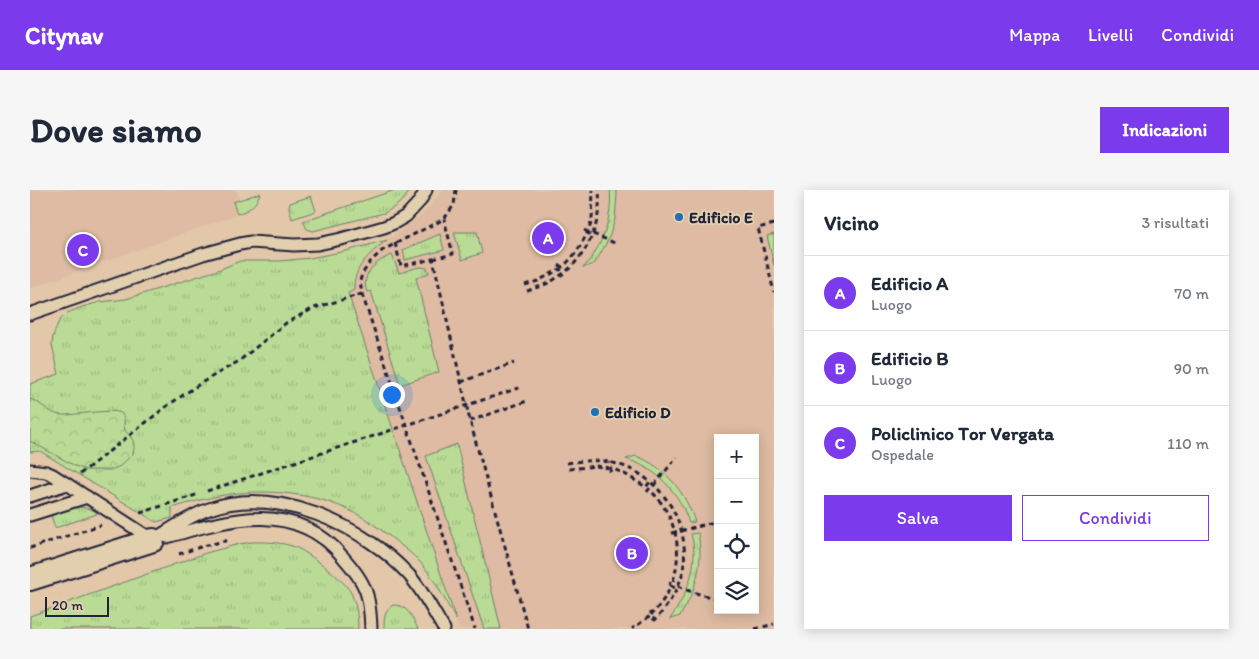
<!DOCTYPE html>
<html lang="it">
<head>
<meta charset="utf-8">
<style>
	:root { --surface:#fff; --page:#f6f6f7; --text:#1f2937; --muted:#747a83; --line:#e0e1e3; --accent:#7c3aed }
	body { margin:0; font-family:Itim,sans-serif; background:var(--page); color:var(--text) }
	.controls { position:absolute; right:15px; bottom:15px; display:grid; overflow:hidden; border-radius:0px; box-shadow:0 2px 12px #0003 }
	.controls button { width:45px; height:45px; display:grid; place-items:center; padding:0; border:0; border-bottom:1px solid var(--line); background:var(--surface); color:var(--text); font:25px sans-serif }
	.scale { position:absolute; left:15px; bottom:12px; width:64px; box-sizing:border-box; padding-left:5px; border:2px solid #22223b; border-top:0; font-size:14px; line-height:18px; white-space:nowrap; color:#22223b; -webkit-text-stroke:4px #e2cfad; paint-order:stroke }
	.you { position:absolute; left:361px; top:204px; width:18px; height:18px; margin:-12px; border:4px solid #fff; border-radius:50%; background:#1a73e8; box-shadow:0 0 0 8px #1a73e833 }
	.badge { display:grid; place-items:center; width:32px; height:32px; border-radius:50%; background:var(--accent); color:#fff; font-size:16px; font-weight:700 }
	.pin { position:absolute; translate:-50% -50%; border:2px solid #fff; box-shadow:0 1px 5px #0006 }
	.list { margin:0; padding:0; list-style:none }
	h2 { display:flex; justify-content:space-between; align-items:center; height:65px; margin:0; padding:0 20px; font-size:21px }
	h2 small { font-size:16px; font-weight:400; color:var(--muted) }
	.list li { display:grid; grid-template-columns:32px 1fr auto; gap:15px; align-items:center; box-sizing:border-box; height:75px; padding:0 20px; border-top:1px solid var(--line) }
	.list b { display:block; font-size:19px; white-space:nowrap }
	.list p { margin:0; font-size:16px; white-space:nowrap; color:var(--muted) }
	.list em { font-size:16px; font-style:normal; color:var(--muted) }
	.actions { display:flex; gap:10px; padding:15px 20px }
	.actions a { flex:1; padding:11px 0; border:1px solid var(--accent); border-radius:0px; text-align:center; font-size:18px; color:var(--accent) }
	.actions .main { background:var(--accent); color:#fff }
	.icon { flex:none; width:28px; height:28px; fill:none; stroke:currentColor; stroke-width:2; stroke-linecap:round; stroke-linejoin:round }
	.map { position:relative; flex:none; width:744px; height:439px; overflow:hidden; border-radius:0px }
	header { display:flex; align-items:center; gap:30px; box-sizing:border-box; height:70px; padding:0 25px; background:var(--accent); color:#fff }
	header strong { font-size:24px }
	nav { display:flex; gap:28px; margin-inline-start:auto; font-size:18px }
	.intro { display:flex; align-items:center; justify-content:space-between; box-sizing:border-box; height:120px; padding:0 30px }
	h1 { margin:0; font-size:35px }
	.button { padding:12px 22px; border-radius:0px; background:var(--accent); color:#fff; font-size:18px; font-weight:700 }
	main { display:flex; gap:30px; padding:0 30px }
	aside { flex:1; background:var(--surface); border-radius:0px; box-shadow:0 2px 12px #0003 }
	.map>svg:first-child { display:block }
	.built { fill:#debba2; fill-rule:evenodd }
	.grass { fill:url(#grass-tufts); stroke:#6e7e68 }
	.forest { fill:url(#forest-crowns); stroke:#6e7e68 }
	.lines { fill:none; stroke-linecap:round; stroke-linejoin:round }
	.lane-casing { stroke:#22223b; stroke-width:15 }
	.street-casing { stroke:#22223b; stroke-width:26 }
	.path { stroke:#22223b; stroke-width:3; stroke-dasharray:5 4; stroke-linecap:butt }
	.lane { stroke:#e2cfad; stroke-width:11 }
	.street { stroke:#e2cfad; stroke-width:22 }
	.path-bridge { stroke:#22223b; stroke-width:3; stroke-dasharray:5 4; stroke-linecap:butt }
	.poi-dot { fill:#1f6fb2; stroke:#e2cfad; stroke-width:2 }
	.labels { text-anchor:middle; stroke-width:4; stroke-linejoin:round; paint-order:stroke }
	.poi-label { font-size:16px; font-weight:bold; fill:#22223b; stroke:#e2cfad; text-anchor:start }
</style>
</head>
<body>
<header>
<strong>Citynav</strong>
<nav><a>Mappa</a><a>Livelli</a><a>Condividi</a></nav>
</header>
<div class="intro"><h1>Dove siamo</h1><a class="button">Indicazioni</a></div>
<main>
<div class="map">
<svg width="744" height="439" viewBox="0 0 744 439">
	<defs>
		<pattern id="grass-tufts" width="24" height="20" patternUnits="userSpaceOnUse" patternTransform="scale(1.25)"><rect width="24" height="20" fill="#b9db95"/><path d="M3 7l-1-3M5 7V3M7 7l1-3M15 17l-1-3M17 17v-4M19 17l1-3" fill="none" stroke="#9fbc81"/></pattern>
		<pattern id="forest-crowns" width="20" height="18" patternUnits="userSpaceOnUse" patternTransform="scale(1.25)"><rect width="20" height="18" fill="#b9db95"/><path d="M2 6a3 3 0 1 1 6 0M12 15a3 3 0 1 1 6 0" fill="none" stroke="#9fbc81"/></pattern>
	</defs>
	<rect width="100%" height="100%" fill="#e2c7a9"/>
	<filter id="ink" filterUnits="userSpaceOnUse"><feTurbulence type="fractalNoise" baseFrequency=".02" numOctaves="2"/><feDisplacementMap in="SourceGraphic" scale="10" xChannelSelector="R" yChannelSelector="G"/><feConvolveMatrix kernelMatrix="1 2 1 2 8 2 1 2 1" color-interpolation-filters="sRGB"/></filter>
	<g filter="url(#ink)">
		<g class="built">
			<polygon points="0,0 206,0 214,22 0,98"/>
			<path d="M413,0H744V439H429L318,102L324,100V92L331,74L346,58L390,26L399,17ZM688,248H725V420H688Z"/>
		</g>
		<g class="grass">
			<path d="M365,0H380C374,11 364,18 354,23L283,41L277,39L273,31Z"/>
			<path d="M580,0H586L587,4L585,29L580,45L577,52L565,73L553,78C572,58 583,27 580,0Z"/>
			<path d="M230,3C226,16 219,20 207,24L203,12Z"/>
			<polygon points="281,6 286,21 262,29 259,17 260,13"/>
			<polygon points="424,42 447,42 452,63 432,70"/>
			<polygon points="410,44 414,60 375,70 373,60"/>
			<polygon points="744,44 744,75 737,46"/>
			<path d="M357,50C340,63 323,77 324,100L318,103L426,430C415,410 405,389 390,372C381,362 369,354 358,345C347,337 336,328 323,322C286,303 235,298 194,305C176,308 159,313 142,318V328L126,332L10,261L0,262V194L29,184L22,155L23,146L29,131L37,123L52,117L70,112L96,109L112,104L188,80L210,71H249L280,68L316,61Z"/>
			<path d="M362,65L369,83L389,77L397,78L399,83L386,88L409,182L370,195L341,101L337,102C330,84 346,71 362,65Z"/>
			<polygon points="427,254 427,255 471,439 454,439 396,266"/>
			<path d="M606,266C636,277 655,302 665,332L659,333C650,303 627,278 596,269Z"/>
			<path d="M49,317C56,318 63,318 67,324L25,338L21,325L37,320Z"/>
			<path d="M668,343C674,372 666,401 650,426L640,429C657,405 670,374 661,344Z"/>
			<path d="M222,352C236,352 252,352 265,357C279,363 312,388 320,401C326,412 328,426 328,439H0V426L176,363L209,354Z"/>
			<path d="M363,415C378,415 382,427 388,439H354C354,429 354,421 363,415Z"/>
		</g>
		<path class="forest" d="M0,209C12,212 18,224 31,225C42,226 87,217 92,224C96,229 93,235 95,240C97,244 100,245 102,249C105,253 104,259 103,264L90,276L81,280H56L45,276L0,251Z"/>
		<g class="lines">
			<defs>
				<g id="lane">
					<polyline points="0,124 173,64 210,54 221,52 264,55 288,54 311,49 354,37 364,33 376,26 390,11 396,0"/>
					<polyline points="0,280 16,282 23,285 123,350"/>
					<polyline points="0,306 37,294"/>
					<polyline points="0,325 57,307"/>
					<path d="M137,347C199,329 265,309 313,367C336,393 340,404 341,439"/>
					<path d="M123,350C141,339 159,326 179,319C246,295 333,335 379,385C393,401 403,421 414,439"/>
				</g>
				<polyline id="street" points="0,389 123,350"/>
			</defs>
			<use href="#lane" class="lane-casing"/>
			<use href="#street" class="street-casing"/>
			<g class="path">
				<polyline points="744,34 728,38 744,102"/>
				<polyline points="554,40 558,42 562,30 563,0"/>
				<polyline points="563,44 587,54"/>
				<polyline points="365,53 371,76 403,69 440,231 498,439"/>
				<polyline points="403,69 423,64 414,29"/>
				<path d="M529,75L532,77C543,69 551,56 557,43L562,46"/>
				<polyline points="495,95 508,91 530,79 534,84"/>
				<path d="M497,101C506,98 516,95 525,89C556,71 572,35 569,0"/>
				<polyline points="332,104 445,439"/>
				<polyline points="431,192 484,173"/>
				<polyline points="440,231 497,211"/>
				<path d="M537,273C553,271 567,269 583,273C631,284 664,336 652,385C647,402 637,417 625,430L620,426L602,439"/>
				<polyline points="539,279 566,276 579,278 580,272"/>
				<polyline points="580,282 581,278 593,283 616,297 620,292"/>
				<polyline points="50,284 137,216 171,193 209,171 256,133 284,118 332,104 330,91 332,84 341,71 353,60 414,29 424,15 426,0"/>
				<polyline points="624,295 647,267"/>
				<polyline points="177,301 492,197"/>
				<path d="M617,302L619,299C646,325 654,360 642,394L639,393"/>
				<polyline points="110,323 169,304"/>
				<polyline points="642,343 674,335"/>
				<polyline points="0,358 71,335"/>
				<polyline points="149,364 173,356 199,350"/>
				<polyline points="648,396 662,402 688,409"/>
				<path d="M620,422L622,424C630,415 636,407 641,396L647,399"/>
				<polyline points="725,439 744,434"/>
			</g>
			<use href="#lane" class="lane"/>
			<use href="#street" class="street"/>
			<polyline class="path-bridge" points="642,343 688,331"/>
		</g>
	</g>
	<g class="poi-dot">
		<circle cx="649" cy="27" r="5"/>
		<circle cx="565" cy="222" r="5"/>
	</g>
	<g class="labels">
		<g class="poi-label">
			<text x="659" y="33">Edificio E</text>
			<text x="575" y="228">Edificio D</text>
		</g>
	</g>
</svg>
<div class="controls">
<button>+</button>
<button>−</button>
<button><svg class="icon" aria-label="locate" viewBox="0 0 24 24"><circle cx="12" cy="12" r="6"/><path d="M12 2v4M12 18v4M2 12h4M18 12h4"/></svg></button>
<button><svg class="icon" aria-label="layers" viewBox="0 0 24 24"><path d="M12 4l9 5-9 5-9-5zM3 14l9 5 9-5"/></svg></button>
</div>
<div class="scale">20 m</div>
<div class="you"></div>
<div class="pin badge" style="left:518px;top:48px">A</div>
<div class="pin badge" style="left:602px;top:363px">B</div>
<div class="pin badge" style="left:53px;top:60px">C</div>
</div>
<aside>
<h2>Vicino<small>3 risultati</small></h2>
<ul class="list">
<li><span class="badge">A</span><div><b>Edificio A</b><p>Luogo</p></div><em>70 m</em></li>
<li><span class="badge">B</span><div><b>Edificio B</b><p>Luogo</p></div><em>90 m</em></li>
<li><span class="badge">C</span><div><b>Policlinico Tor Vergata</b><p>Ospedale</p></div><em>110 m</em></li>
</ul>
<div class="actions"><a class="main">Salva</a><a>Condividi</a></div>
</aside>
</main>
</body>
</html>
